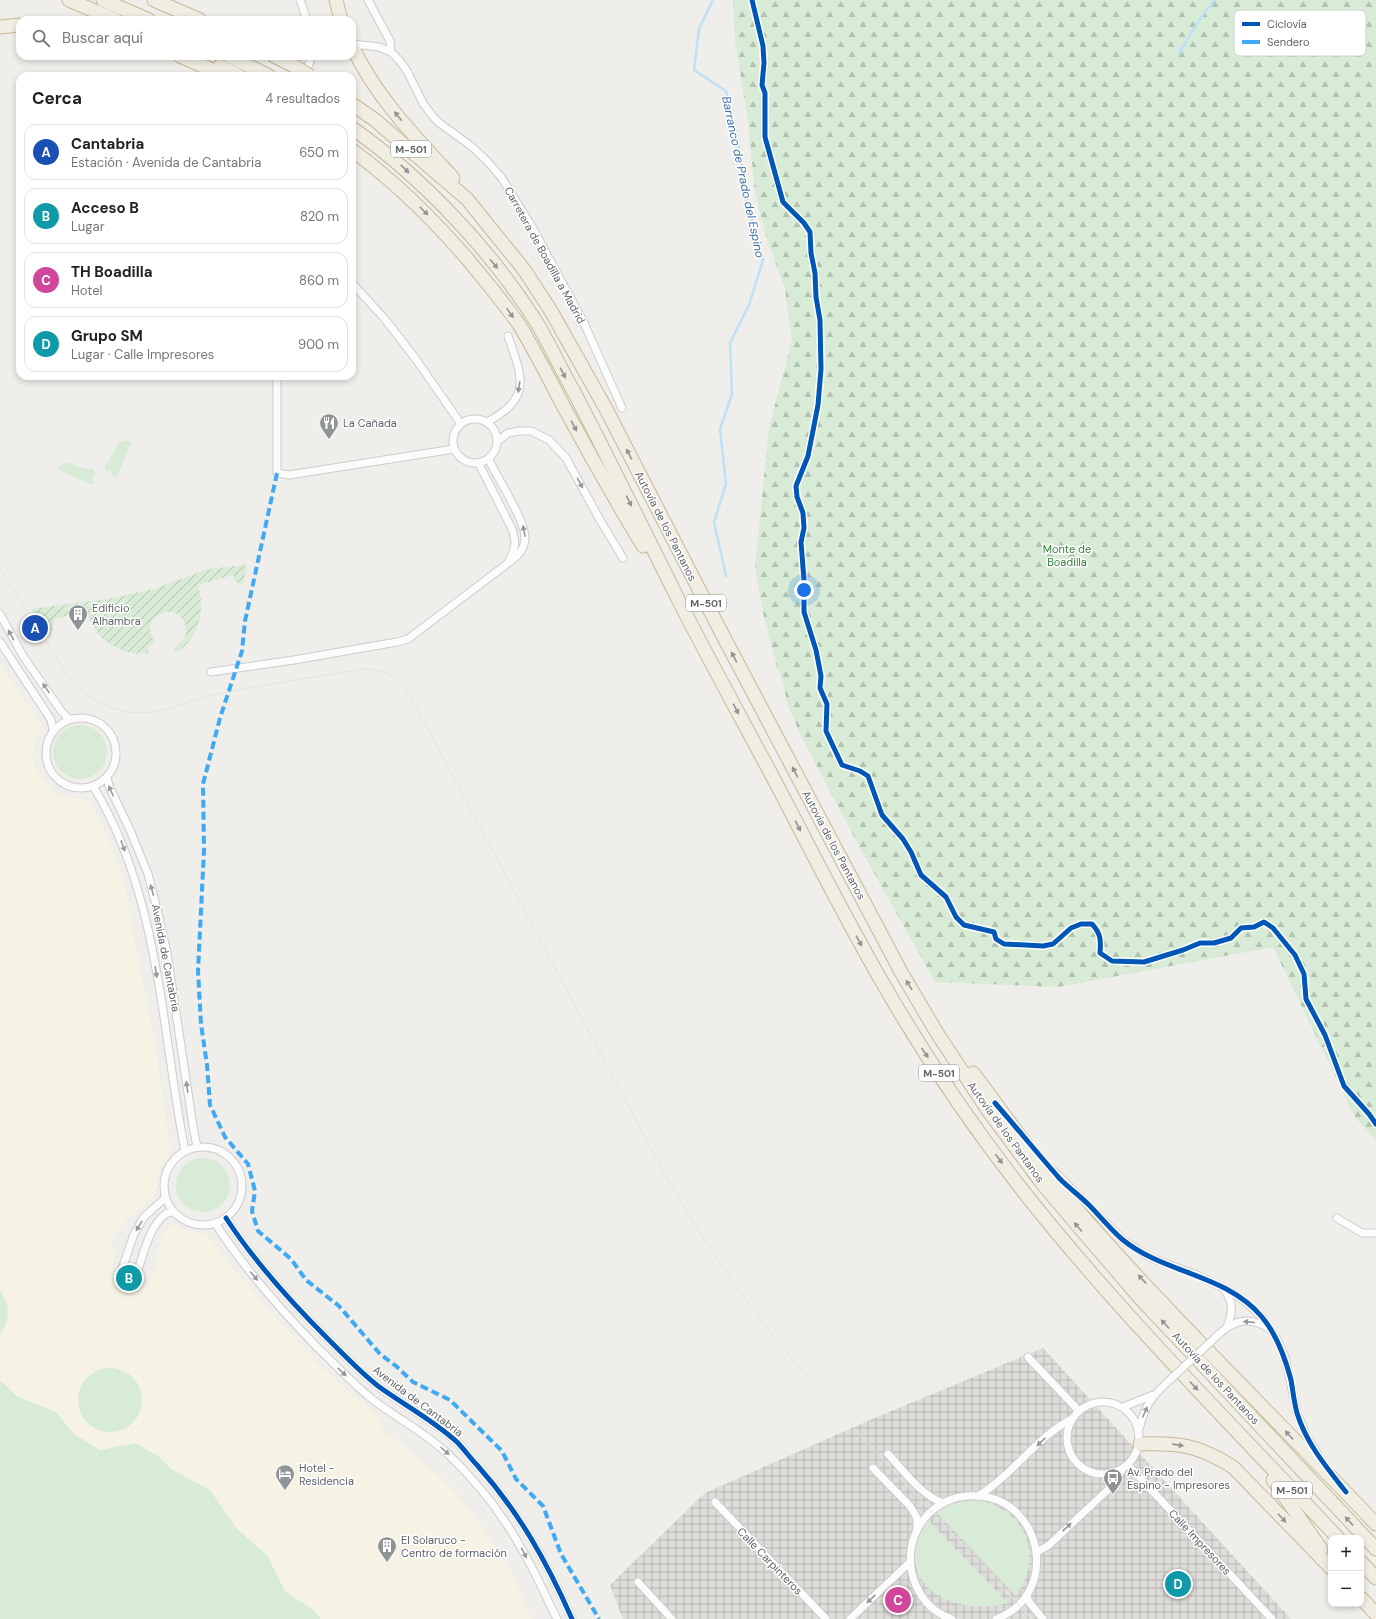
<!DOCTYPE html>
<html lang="es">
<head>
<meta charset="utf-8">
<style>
	:root { --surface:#fff; --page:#f6f6f6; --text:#202124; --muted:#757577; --line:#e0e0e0; --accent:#919496 }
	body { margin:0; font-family:"DM Sans",sans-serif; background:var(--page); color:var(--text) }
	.controls { position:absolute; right:12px; bottom:12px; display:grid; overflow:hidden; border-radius:8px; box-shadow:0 2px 6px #0003 }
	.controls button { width:36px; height:36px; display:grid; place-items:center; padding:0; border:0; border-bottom:1px solid var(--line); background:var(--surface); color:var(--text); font:20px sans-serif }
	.you { position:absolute; left:804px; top:590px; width:14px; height:14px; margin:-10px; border:3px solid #fff; border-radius:50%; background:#1a73e8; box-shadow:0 0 0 6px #1a73e833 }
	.badge { display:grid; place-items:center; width:26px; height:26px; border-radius:50%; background:var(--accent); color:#fff; font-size:13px; font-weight:700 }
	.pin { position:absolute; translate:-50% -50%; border:2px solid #fff; box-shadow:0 1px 4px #0006 }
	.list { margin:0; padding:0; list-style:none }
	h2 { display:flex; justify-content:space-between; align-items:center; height:52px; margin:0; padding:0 16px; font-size:17px }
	h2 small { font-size:13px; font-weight:400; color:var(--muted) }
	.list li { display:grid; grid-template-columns:26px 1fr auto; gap:12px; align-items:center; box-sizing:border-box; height:56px; margin:0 8px 8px; padding:0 8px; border:1px solid var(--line); border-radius:12px }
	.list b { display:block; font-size:15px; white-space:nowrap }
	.list p { margin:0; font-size:13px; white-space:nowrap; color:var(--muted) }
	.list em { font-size:13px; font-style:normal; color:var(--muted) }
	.icon { flex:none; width:22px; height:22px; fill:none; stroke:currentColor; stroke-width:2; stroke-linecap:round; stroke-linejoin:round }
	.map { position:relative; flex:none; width:1376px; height:1619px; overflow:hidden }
	.search { position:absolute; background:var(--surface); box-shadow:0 2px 6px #0003; left:16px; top:16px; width:340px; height:44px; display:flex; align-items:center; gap:10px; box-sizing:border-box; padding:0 14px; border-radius:12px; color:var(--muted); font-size:15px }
	.panel { position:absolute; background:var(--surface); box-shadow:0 2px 6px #0003; left:16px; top:72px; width:340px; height:308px; border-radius:12px }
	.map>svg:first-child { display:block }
	.commercial { fill:#f7f3e4 }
	.industrial { fill:url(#industrial-grid) }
	.grass { fill:#d8ebd6 }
	.forest { fill:url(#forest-firs) }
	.garden { fill:url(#garden-furrows) }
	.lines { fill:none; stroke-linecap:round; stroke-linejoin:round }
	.stream { stroke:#bfe0f9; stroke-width:2.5 }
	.street-casing { stroke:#cbcccc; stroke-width:9 }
	.highway-casing { stroke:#c8b996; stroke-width:15 }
	.street { stroke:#fdfcfc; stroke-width:7 }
	.highway { stroke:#f0ede3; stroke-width:13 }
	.tram { stroke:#e4e4e4; stroke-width:1 }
	.street-bridge-casing { stroke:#cbcccc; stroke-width:9; stroke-linecap:butt }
	.highway-bridge-casing { stroke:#c8b996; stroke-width:15; stroke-linecap:butt }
	.street-bridge { stroke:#fdfcfc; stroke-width:7 }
	.highway-bridge { stroke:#f0ede3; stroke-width:13 }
	.quiet { stroke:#3fa9f5; stroke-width:4; stroke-dasharray:8 4; stroke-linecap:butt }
	.cycleway-casing { stroke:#fff; stroke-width:8 }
	.cycleway { stroke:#0057b8; stroke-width:5 }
	.oneway { fill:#929393 }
	.oneway2 { fill:#96999c }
	.labels { text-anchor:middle; stroke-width:3; stroke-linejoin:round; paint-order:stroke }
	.shield { fill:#fff; stroke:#8f9295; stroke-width:1 }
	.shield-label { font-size:10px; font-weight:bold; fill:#5f6368 }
	.street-label { font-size:11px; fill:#5f6368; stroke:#fff }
	.poi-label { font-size:11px; fill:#5f6368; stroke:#fff; text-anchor:start }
	.park-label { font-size:11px; fill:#348238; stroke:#fff }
	.water-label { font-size:12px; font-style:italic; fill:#4174aa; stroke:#fff }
	.key { fill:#fff; stroke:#cfd0d2; stroke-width:1 }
	.key-label { font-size:11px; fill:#5f6368 }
</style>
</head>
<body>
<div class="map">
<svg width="1376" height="1619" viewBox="0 0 1376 1619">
	<defs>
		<pattern id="industrial-grid" width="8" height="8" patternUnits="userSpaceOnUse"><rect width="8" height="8" fill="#dfddda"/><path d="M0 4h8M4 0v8" fill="none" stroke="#b8b7b5"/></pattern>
		<pattern id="forest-firs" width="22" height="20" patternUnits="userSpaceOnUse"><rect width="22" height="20" fill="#d8ebd6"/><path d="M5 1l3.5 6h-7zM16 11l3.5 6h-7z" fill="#b2c2b1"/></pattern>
		<pattern id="garden-furrows" width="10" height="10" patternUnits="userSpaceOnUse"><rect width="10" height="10" fill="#d8ebd6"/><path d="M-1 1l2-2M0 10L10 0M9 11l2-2" fill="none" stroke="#b2c2b1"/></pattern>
	</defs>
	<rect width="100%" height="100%" fill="#efeeea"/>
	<polygon class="commercial" points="0,664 41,723 42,729 36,736 34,746 33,756 35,767 40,776 52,791 64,797 86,799 91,804 109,840 125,885 133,934 156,1049 170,1152 159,1170 156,1193 134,1214 127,1218 109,1242 116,1253 110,1270 148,1286 155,1268 163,1232 174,1224 186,1231 207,1234 226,1260 282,1325 318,1364 346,1390 376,1414 385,1433 403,1445 435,1473 457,1495 480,1524 509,1568 532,1619 0,1619"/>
	<polygon class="industrial" points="1043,1348 1291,1619 623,1619 610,1585 705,1493 870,1420"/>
	<g class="grass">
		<polygon points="126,440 132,442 116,478 113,477 110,470 106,471 104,465 109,461 118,443"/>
		<path d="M65,463C75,463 83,471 93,469L95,475L92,477L94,483L92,485L58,469L60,466Z"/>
		<circle cx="80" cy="752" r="27"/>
		<circle cx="203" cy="1185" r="27"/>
		<path d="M0,1290C10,1305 11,1319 0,1334Z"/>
		<circle cx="110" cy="1400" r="32"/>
		<polygon points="0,1380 18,1397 56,1412 74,1434 100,1450 135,1443 158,1456 171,1469 210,1490 237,1529 267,1555 285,1591 312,1609 321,1619 0,1619"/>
		<path d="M976,1500C1025,1508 1045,1555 1016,1596L936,1512C950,1504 960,1501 976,1500Z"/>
		<path d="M928,1520L1008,1603C948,1619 887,1578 928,1520Z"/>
	</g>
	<polygon class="forest" points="733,0 1376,0 1376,1141 1355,1117 1273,947 1058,987 935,982 858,844 802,738 788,706 781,674 778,671 764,617 755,568 769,428 792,340 785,289 765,233 755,192 748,121 735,41"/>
	<path class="garden" d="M247,565L243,584L235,582L233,575L198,585C199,592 202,600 201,607C201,626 192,643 175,653L173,648C203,633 175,595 153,620C147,628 151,635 156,642L147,647L149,653C131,656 111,648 99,635C93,627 89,618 85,609L54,620L50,637L31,609L113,598L157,588L208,569Z"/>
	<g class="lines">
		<g class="stream">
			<polyline points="713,0 699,29 694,70 726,91 738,142 747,201 763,260 749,305 730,343 732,394 720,429 726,484 714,522 726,576"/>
			<polyline points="1179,53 1204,13 1215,0"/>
		</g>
		<defs>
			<g id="street">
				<polyline points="300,0 307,20"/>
				<polyline points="368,0 390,41 391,52"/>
				<polyline points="352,44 379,47 391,52 399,60 407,71 423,103 431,114 438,122 471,146 486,160 501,177 531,225 584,323 622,408"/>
				<polyline points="305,74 312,56"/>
				<polyline points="352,283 384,318 415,358 461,424"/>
				<polyline points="277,376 277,473 289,475 454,449"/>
				<circle cx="475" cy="441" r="22"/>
				<path d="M487,422C533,398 522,377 508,336"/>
				<polyline points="498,441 508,433 519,431 531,431 549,440 566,458 600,520 623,558"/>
				<path d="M479,464L512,529C517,544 515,549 508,563"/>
				<polyline points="0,614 23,656 62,712 69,719"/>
				<polyline points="0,642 46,712 51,720 53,730"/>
				<path d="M211,672L294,660L397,642L408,639L516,557C521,552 525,545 525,538C526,522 497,477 489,460"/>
				<circle cx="81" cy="753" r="35"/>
				<polyline points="107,777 109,786 130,830 148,874 158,913 167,953 193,1126 197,1147"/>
				<path d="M93,786C160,896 161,1028 185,1151"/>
				<circle cx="203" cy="1186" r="39"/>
				<polyline points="1053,1170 1123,1240 1151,1258 1197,1275 1232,1292 1248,1304 1262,1317 1278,1341 1285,1357 1297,1413 1307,1437 1322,1461"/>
				<path d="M226,1218C254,1261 290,1301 327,1338C343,1354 360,1372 378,1386C404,1405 433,1420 457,1442C464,1449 470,1458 477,1465C519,1512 547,1562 572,1619"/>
				<polyline points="1337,1218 1362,1233 1376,1233"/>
				<path d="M215,1223C244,1268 280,1309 317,1347C335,1364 352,1383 372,1399C396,1418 425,1432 448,1454C476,1481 501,1512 520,1546C534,1569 545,1595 557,1619"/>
				<polyline points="120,1275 134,1234 144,1217 165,1198"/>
				<path d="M135,1281C140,1264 152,1212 173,1212"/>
				<path d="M1223,1288C1234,1302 1233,1312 1227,1327"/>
				<path d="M1218,1335C1234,1320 1249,1316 1268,1328"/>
				<polyline points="1028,1357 1079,1411"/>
				<circle cx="1103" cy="1438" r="36"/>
				<polyline points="1123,1407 1153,1395"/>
				<path d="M1139,1429C1146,1402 1153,1395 1173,1377"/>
				<path d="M888,1454C904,1471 921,1495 943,1503"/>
				<polyline points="1128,1465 1272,1619"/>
				<polyline points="873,1468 910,1506 917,1518 917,1529"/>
				<path d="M978,1496C1013,1475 1036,1437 1072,1419"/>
				<polyline points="715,1502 826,1619"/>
				<polyline points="1037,1552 1049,1545 1113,1485 1122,1470"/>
				<polyline points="638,1582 672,1619"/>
				<polyline points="1027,1596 1029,1602 1043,1619"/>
				<polyline points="850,1619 909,1563"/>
				<path d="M952,1619C939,1615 928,1606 921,1595C893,1551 923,1492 978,1496C1044,1500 1060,1596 996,1619"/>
			</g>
			<g id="highway">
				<polyline points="69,0 116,20"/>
				<polyline points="103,0 149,20"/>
				<polyline points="154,0 200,20"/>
				<polyline points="336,0 341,20"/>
				<polyline points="0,27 20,25"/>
				<path d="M352,46C375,96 416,138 453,178"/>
				<polyline points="180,56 226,76"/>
				<polyline points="229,56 269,76"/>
				<polyline points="274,56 296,67"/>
				<polyline points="220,66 239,76"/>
				<polyline points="352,104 375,120 467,199 525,271 551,311 606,409 720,630 901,972 937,1033 987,1109 1041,1182 1079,1227 1140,1298 1376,1549"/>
				<path d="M352,128C422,177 491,250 537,323C550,345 561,369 574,392C609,459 642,527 676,595C709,660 744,723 778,787C813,854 847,922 885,987C927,1060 975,1130 1027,1196C1123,1317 1233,1426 1338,1538"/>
				<path d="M352,150C397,183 434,220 470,262C487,283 505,304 520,326C537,354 551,383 566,411C591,457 616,501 643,546"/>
				<path d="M973,1073C1010,1122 1045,1173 1086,1220C1179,1325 1280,1423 1376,1524"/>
				<path d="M1140,1444C1180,1443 1198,1445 1233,1467L1331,1568"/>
				<polyline points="1273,1480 1321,1549"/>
				<polyline points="1361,1562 1376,1578"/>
				<polyline points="1361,1598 1376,1614"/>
			</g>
		</defs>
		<use href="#street" class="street-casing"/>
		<use href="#highway" class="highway-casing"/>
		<use href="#street" class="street"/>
		<use href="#highway" class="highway"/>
		<path class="tram" d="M0,569L72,682C88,698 107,709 130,712C158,716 183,702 210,696C261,685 314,677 365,669C387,669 400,679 411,697L664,1173L706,1242L729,1277L782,1347L828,1400L1032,1619"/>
		<defs>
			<polyline id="street-bridge" points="1173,1377 1218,1335"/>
			<polyline id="highway-bridge" points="296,67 310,76"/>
		</defs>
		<use href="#street-bridge" class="street-bridge-casing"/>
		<use href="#highway-bridge" class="highway-bridge-casing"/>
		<use href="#street-bridge" class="street-bridge"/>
		<use href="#highway-bridge" class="highway-bridge"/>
		<polyline class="quiet" points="277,473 245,621 242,651 220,718 203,784 204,850 198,971 201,1024 207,1065 210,1105 225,1137 248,1164 255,1191 252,1211 258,1231 291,1259 306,1280 339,1306 380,1354 396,1366 413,1382 450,1400 502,1451 516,1479 543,1506 561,1554 599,1619"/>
		<defs>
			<g id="cycleway">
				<path d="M752,0L763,46L764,63L762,85L765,93V137L783,202L804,223L810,232L811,253L815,273L816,297L820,320L821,369L818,405L808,456L796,486L797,497L803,513L804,528L801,542L804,580V612L816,650L821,676L820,688L827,704L826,731L842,765L860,771L868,776L882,815L903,839L911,852L921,875L946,897L956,917L964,925L994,932L996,939L1004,944L1043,946L1053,944L1071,928L1081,924H1092C1101,934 1101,940 1100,953L1112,961L1144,962L1183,950L1200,943H1214L1231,938L1241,928L1254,927L1264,922L1273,928L1295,955L1304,974L1306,999L1325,1035L1344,1086L1369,1114L1376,1124"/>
				<path d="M995,1103C1017,1128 1038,1154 1060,1179C1069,1188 1080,1196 1089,1205C1100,1216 1111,1230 1123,1240C1165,1274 1226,1274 1262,1317C1277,1335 1285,1357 1291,1380C1293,1391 1294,1402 1297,1413C1306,1443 1327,1468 1346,1492"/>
				<path d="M226,1218C254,1261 290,1301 327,1338C343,1354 360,1372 378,1386C404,1405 433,1420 457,1442C464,1449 470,1458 477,1465C519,1512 547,1562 572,1619"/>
			</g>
		</defs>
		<use href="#cycleway" class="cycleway-casing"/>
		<use href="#cycleway" class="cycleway"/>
	</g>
	<defs><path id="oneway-solid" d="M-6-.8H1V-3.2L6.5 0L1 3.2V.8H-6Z"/></defs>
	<g class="oneway">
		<use href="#oneway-solid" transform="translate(398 116) rotate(-129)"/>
		<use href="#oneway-solid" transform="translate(405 169) rotate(44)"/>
		<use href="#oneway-solid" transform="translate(424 211) rotate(45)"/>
		<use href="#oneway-solid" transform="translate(494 264) rotate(50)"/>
		<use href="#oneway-solid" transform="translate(510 313) rotate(54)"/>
		<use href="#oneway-solid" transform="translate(563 373) rotate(62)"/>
		<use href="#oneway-solid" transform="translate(574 426) rotate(62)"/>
		<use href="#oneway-solid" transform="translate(629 454) rotate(-117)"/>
		<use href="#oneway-solid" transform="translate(629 501) rotate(63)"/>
		<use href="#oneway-solid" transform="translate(734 657) rotate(-118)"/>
		<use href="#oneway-solid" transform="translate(736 709) rotate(62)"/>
		<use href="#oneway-solid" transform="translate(795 772) rotate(-118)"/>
		<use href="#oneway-solid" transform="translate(798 826) rotate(63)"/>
		<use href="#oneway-solid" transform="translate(859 941) rotate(61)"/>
		<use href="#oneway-solid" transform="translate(909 985) rotate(-121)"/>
		<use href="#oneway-solid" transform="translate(925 1053) rotate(56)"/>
		<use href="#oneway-solid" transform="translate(999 1159) rotate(53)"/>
		<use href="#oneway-solid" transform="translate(1078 1227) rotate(-130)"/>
		<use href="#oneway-solid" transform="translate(1142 1279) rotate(-133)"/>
		<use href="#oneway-solid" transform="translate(1165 1324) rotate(-133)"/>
		<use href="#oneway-solid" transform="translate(1194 1386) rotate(47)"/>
		<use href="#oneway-solid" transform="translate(1289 1435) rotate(-133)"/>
		<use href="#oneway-solid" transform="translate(1178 1445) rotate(8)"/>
		<use href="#oneway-solid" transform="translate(1282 1518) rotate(46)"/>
		<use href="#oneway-solid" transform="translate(1349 1521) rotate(-133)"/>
	</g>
	<g class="oneway2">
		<use href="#oneway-solid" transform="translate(519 387) rotate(99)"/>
		<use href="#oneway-solid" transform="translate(580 483) rotate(62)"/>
		<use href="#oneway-solid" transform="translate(524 531) rotate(-101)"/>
		<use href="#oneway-solid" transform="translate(11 635) rotate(-119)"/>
		<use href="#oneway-solid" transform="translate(46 688) rotate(-124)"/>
		<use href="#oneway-solid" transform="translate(111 791) rotate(-114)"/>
		<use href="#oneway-solid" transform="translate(123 846) rotate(70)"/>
		<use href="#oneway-solid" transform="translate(152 890) rotate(-105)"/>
		<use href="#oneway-solid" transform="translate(156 972) rotate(81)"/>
		<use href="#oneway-solid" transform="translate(187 1087) rotate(-98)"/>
		<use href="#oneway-solid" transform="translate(139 1226) rotate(121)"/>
		<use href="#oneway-solid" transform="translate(254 1276) rotate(50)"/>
		<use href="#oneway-solid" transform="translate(1249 1322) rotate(-175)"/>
		<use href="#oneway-solid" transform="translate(342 1372) rotate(43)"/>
		<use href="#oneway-solid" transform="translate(1145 1412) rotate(-66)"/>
		<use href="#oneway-solid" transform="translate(1041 1442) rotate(137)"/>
		<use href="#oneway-solid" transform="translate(445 1451) rotate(42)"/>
		<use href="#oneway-solid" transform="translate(1067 1527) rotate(-43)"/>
		<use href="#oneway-solid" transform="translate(524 1553) rotate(63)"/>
		<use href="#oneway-solid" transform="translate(871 1599) rotate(137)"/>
	</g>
	<defs>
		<symbol id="restaurant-pin" viewBox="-11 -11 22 30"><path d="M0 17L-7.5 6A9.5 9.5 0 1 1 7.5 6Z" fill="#919496" stroke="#fff"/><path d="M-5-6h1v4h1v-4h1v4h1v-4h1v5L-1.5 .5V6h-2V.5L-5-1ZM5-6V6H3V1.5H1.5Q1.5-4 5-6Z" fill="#fff"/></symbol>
		<symbol id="building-pin" viewBox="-11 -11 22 30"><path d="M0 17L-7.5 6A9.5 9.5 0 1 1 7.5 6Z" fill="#919496" stroke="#fff"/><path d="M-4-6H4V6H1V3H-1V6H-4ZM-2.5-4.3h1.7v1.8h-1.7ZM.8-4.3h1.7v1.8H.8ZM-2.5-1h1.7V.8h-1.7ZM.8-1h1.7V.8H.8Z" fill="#fff"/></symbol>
		<symbol id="hotel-pin" viewBox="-11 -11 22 30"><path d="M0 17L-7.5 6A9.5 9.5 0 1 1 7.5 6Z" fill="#919496" stroke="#fff"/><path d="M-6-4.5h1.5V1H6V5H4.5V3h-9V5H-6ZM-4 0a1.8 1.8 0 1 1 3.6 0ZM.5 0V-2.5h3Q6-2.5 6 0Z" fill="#fff"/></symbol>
		<symbol id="bus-pin" viewBox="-11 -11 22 30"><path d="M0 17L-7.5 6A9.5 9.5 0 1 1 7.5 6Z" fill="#919496" stroke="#fff"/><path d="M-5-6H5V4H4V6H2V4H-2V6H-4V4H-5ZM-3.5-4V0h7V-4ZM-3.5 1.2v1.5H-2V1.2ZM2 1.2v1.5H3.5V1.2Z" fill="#fff"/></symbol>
	</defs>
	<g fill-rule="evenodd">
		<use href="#restaurant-pin" x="318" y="412" width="22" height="30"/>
		<use href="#building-pin" x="67" y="603" width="22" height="30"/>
		<use href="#hotel-pin" x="274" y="1463" width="22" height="30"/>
		<use href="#bus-pin" x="1102" y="1467" width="22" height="30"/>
		<use href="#building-pin" x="376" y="1535" width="22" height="30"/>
	</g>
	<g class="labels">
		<g class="shield">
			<rect x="391" y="141" width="40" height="16" rx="3"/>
			<rect x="686" y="595" width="40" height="16" rx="3"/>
			<rect x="919" y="1065" width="40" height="16" rx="3"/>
			<rect x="1272" y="1482" width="40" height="16" rx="3"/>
		</g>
		<g class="shield-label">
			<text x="411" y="153">M-501</text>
			<text x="706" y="607">M-501</text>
			<text x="939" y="1077">M-501</text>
			<text x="1292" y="1494">M-501</text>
		</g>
		<g class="street-label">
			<text transform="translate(545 255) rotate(61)" y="4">Carretera de Boadilla a Madrid</text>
			<text transform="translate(666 526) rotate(63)" y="4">Autovía de los Pantanos</text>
			<text transform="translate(834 845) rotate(62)" y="4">Autovía de los Pantanos</text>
			<text transform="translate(166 958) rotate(79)" y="4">Avenida de Cantabria</text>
			<text transform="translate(1006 1132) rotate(54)" y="4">Autovía de los Pantanos</text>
			<text transform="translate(1216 1378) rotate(47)" y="4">Autovía de los Pantanos</text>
			<text transform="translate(418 1401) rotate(37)" y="4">Avenida de Cantabria</text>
			<text transform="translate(1200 1542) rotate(47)" y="4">Calle Impresores</text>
			<text transform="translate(770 1561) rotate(46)" y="4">Calle Carpinteros</text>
		</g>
		<g class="poi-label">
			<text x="343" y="427">La Cañada</text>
			<text x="92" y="612">Edificio<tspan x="92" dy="13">Alhambra</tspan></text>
			<text x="299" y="1472">Hotel -<tspan x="299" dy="13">Residencia</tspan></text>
			<text x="1127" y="1476">Av. Prado del<tspan x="1127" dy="13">Espino - Impresores</tspan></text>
			<text x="401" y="1544">El Solaruco -<tspan x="401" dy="13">Centro de formación</tspan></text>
		</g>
		<g class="park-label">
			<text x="1067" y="553">Monte de<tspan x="1067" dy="13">Boadilla</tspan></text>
		</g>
		<g class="water-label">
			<text transform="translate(743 177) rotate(78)" y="4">Barranco de Prado del Espino</text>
		</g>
	</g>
	<rect x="1234" y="10" width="132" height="46" rx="6" class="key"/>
	<rect x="1242" y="22" width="18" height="4" fill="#0057b8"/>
	<rect x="1242" y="40" width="18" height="4" fill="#3fa9f5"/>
	<g class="key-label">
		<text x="1267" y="28">Ciclovía</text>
		<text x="1267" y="46">Sendero</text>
	</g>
</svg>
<div class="controls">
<button>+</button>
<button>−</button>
</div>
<div class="you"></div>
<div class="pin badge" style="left:35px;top:628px;background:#1a4fb4">A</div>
<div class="pin badge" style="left:129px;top:1278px;background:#0f9aa8">B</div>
<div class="pin badge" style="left:898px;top:1600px;background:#d1479c">C</div>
<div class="pin badge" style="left:1178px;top:1584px;background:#0f9aa8">D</div>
<div class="search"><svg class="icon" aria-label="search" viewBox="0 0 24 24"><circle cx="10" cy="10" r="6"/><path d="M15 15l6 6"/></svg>Buscar aquí</div>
<section class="panel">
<h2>Cerca<small>4 resultados</small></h2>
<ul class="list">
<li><span class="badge" style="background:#1a4fb4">A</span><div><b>Cantabria</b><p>Estación · Avenida de Cantabria</p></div><em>650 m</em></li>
<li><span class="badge" style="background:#0f9aa8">B</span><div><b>Acceso B</b><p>Lugar</p></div><em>820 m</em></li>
<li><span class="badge" style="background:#d1479c">C</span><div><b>TH Boadilla</b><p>Hotel</p></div><em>860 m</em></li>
<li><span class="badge" style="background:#0f9aa8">D</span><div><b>Grupo SM</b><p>Lugar · Calle Impresores</p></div><em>900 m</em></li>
</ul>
</section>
</div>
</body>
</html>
